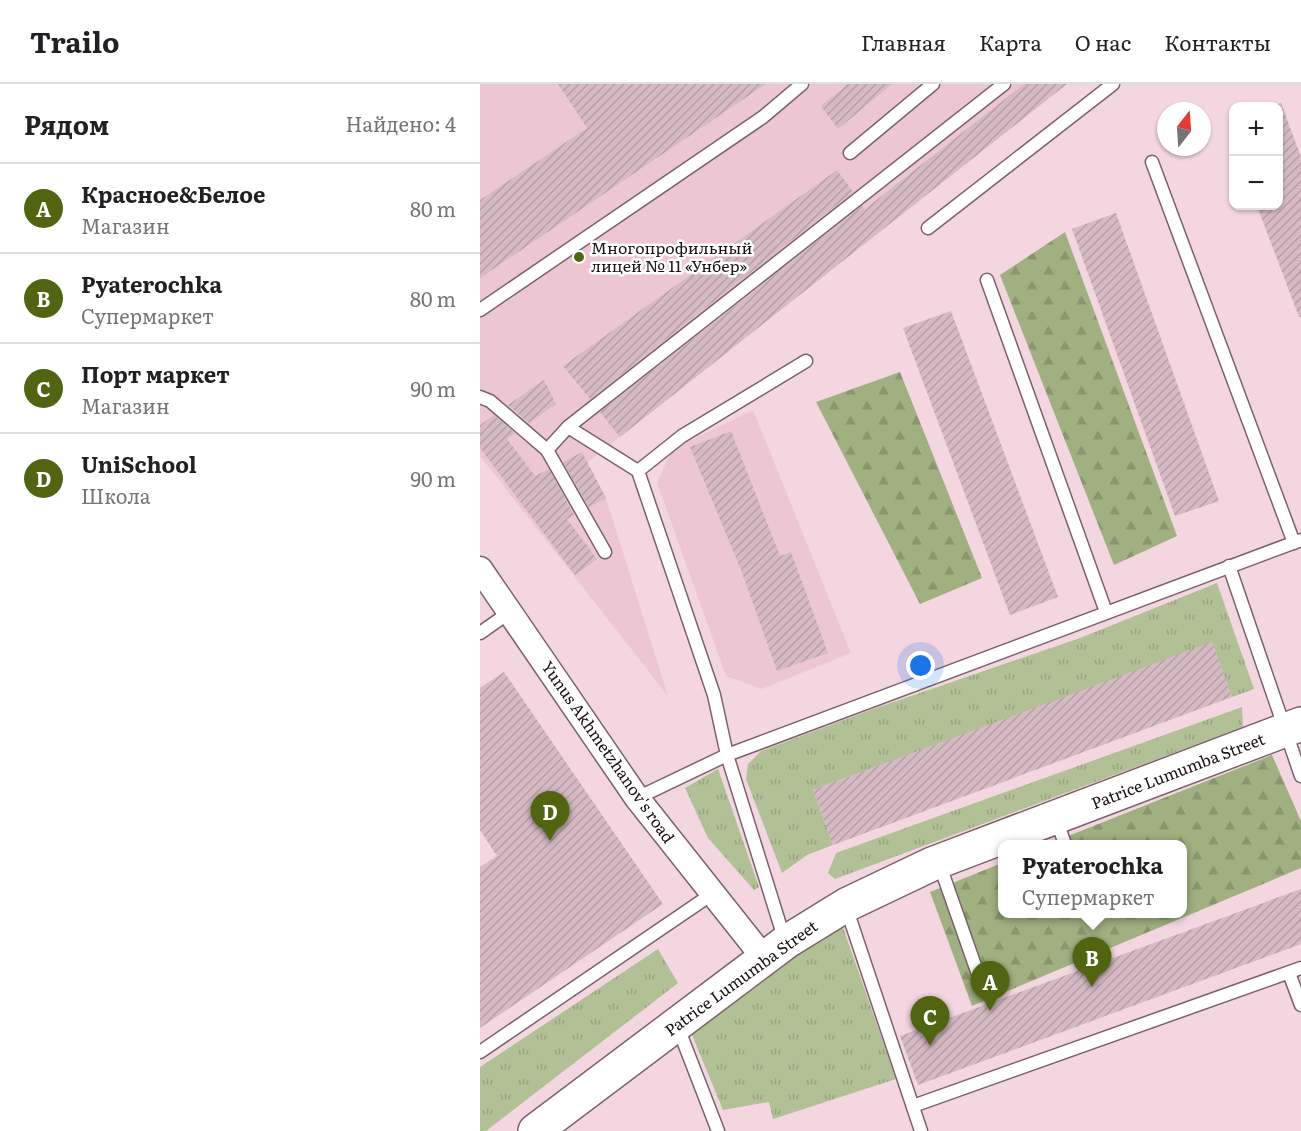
<!DOCTYPE html>
<html lang="ru">
<head>
<meta charset="utf-8">
<style>
	:root { --surface:#fff; --page:#f6f6f6; --text:#202124; --muted:#757577; --line:#e0e0e0; --accent:#516511 }
	body { margin:0; font-family:Literata,serif; background:var(--page); color:var(--text) }
	.controls { position:absolute; right:18px; top:18px; display:grid; overflow:hidden; border-radius:12px; box-shadow:0 2px 4px #0004 }
	.controls button { width:54px; height:54px; display:grid; place-items:center; padding:0; border:0; border-bottom:2px solid var(--line); background:var(--surface); color:var(--text); font:30px sans-serif }
	.compass { position:absolute; left:677px; top:18px; width:54px; height:54px; border-radius:50%; background:var(--surface); box-shadow:0 2px 4px #0004; rotate:17deg }
	.you { position:absolute; left:441px; top:582px; width:21px; height:21px; margin:-15px; border:4px solid #fff; border-radius:50%; background:#1a73e8; box-shadow:0 0 0 9px #1a73e833 }
	.badge { display:grid; place-items:center; width:39px; height:39px; border-radius:50%; background:var(--accent); color:#fff; font-size:20px; font-weight:700 }
	.pin { position:absolute; translate:-50% -50px; filter:drop-shadow(0 2px 3px #0008) }
	.pin::after { content:''; position:absolute; top:32px; width:21px; height:18px; background:inherit; clip-path:polygon(0 0,100% 0,50% 100%) }
	.popup { position:absolute; left:518px; top:756px; width:189px; height:78px; box-sizing:border-box; display:grid; place-content:center; border-radius:12px; background:var(--surface); filter:drop-shadow(0 2px 4px #0005); font-size:20px; white-space:nowrap; color:var(--muted) }
	.popup b { font-size:22px; color:var(--text) }
	.popup::after { content:''; position:absolute; left:50%; top:100%; margin-left:-12px; border:12px solid transparent; border-top-color:var(--surface) }
	.list { margin:0; padding:0; list-style:none }
	h2 { display:flex; justify-content:space-between; align-items:center; height:78px; margin:0; padding:0 24px; font-size:26px }
	h2 small { font-size:20px; font-weight:400; color:var(--muted) }
	.list li { display:grid; grid-template-columns:39px 1fr auto; gap:18px; align-items:center; box-sizing:border-box; height:90px; padding:0 24px; border-top:2px solid var(--line) }
	.list b { display:block; font-size:22px; white-space:nowrap }
	.list p { margin:0; font-size:20px; white-space:nowrap; color:var(--muted) }
	.list em { font-size:20px; font-style:normal; color:var(--muted) }
	.map { position:relative; flex:none; width:821px; height:1047px; overflow:hidden }
	header { display:flex; align-items:center; gap:36px; box-sizing:border-box; height:84px; padding:0 30px; background:var(--surface); border-bottom:2px solid var(--line) }
	header strong { font-size:28px }
	nav { display:flex; gap:33px; margin-inline-start:auto; font-size:21px }
	main { display:flex }
	aside { flex:1; background:var(--surface) }
	.map>svg:first-child { display:block }
	.built { fill:#ecc7d3 }
	.grass { fill:url(#grass-tufts) }
	.forest { fill:url(#forest-firs) }
	.building { fill:url(#building-hatch) }
	.lines { fill:none; stroke-linecap:round; stroke-linejoin:round }
	.lane-casing { stroke:#7b626a; stroke-width:15 }
	.street-casing { stroke:#7b626a; stroke-width:27 }
	.secondary-casing { stroke:#7b626a; stroke-width:36 }
	.lane { stroke:#fff; stroke-width:12 }
	.street { stroke:#fff; stroke-width:24 }
	.secondary { stroke:#fff; stroke-width:33 }
	.poi-dot { fill:#516511; stroke:#fff; stroke-width:2 }
	.labels { text-anchor:middle; stroke-width:5; stroke-linejoin:round; paint-order:stroke }
	.poi-label { font-size:16px; fill:#1b1115; stroke:#fff; text-anchor:start }
	.street-label { font-size:16px; fill:#1b1115; stroke:#fff }
</style>
</head>
<body>
<header>
<strong>Trailo</strong>
<nav><a>Главная</a><a>Карта</a><a>О нас</a><a>Контакты</a></nav>
</header>
<main>
<aside>
<h2>Рядом<small>Найдено: 4</small></h2>
<ul class="list">
<li><span class="badge">A</span><div><b>Красное&amp;Белое</b><p>Магазин</p></div><em>80 m</em></li>
<li><span class="badge">B</span><div><b>Pyaterochka</b><p>Супермаркет</p></div><em>80 m</em></li>
<li><span class="badge">C</span><div><b>Порт маркет</b><p>Магазин</p></div><em>90 m</em></li>
<li><span class="badge">D</span><div><b>UniSchool</b><p>Школа</p></div><em>90 m</em></li>
</ul>
</aside>
<div class="map">
<svg width="821" height="1047" viewBox="0 0 821 1047">
	<defs>
		<pattern id="grass-tufts" width="24" height="20" patternUnits="userSpaceOnUse" patternTransform="scale(1.5)"><rect width="24" height="20" fill="#b2c096"/><path d="M3 7l-1-3M5 7V3M7 7l1-3M15 17l-1-3M17 17v-4M19 17l1-3" fill="none" stroke="#98a480"/></pattern>
		<pattern id="forest-firs" width="22" height="20" patternUnits="userSpaceOnUse" patternTransform="scale(1.5)"><rect width="22" height="20" fill="#a0b080"/><path d="M5 1l3.5 6h-7zM16 11l3.5 6h-7z" fill="#89966e"/></pattern>
		<pattern id="building-hatch" width="6" height="6" patternUnits="userSpaceOnUse" patternTransform="scale(1.5)"><rect width="6" height="6" fill="#d6bac3"/><path d="M-1 1l2-2M0 6l6-6M5 7l2-2" fill="none" stroke="#b79fa7"/></pattern>
	</defs>
	<rect width="100%" height="100%" fill="#f3d6e0"/>
	<g class="built">
		<polygon points="0,0 587,0 107,379 126,414 188,612 0,372"/>
		<polygon points="273,326 371,569 282,605 246,592 177,399 192,365"/>
	</g>
	<g class="grass">
		<polygon points="737,499 774,605 752,613 732,559 333,706 353,761 327,771 302,789 266,695 268,680 281,667 396,624 600,554"/>
		<polygon points="762,623 763,643 355,795 348,789 356,769"/>
		<polygon points="238,685 279,803 274,806 228,754 205,704"/>
		<polygon points="360,835 416,995 293,1035 289,1018 243,1026 210,946"/>
		<polygon points="178,865 198,899 6,1047 0,1047 0,983"/>
	</g>
	<g class="forest">
		<polygon points="585,148 697,452 634,481 520,191"/>
		<polygon points="420,288 502,494 440,520 336,318"/>
		<polygon points="792,671 821,737 821,784 492,922 450,808 522,779 522,830 702,830 702,760 568,760"/>
	</g>
	<g class="building">
		<polygon points="78,0 286,0 0,194 0,116 107,44"/>
		<polygon points="368,0 412,0 358,45 341,22"/>
		<polygon points="544,0 587,0 140,353 120,328 382,122 385,125"/>
		<polygon points="801,19 821,73 821,233 819,233 777,122 798,122 798,20"/>
		<polygon points="357,86 373,108 110,315 83,282"/>
		<polygon points="636,129 739,417 695,432 592,145"/>
		<polygon points="471,227 578,513 530,531 423,244"/>
		<polygon points="64,296 76,320 49,339 28,321"/>
		<polygon points="14,331 35,349 27,355 55,392 69,385 94,431 87,435 117,475 95,491 0,364 0,341"/>
		<polygon points="251,347 300,472 311,468 348,569 297,587 261,486 210,363"/>
		<polygon points="102,368 126,414 109,423 83,378"/>
		<polygon points="732,558 752,613 353,761 333,706"/>
		<polygon points="24,588 183,820 0,944 0,783 17,772 0,746 0,604"/>
		<polygon points="821,805 821,860 438,1001 420,952"/>
	</g>
	<g class="lines">
		<defs>
			<g id="lane">
				<polyline points="370,69 453,0"/>
				<polyline points="672,78 814,459"/>
				<polyline points="448,144 633,0"/>
				<polyline points="507,196 626,528"/>
				<polyline points="0,226 283,33 322,0"/>
				<polyline points="0,313 10,317 67,366"/>
				<polyline points="88,343 158,387 234,611 247,671 305,857"/>
				<polyline points="158,387 202,352 326,277"/>
				<polyline points="125,468 67,366 88,343 524,0"/>
				<polyline points="749,482 821,692"/>
				<polyline points="0,549 30,528"/>
				<polyline points="157,714 247,671 821,456"/>
				<polyline points="576,735 585,760"/>
				<polyline points="459,779 499,893"/>
				<polyline points="366,823 441,1047"/>
				<polyline points="809,889 821,921"/>
				<polyline points="197,941 238,1047"/>
				<polyline points="0,968 232,810"/>
				<polyline points="433,1022 821,884"/>
			</g>
			<polyline id="street" points="0,485 157,714 284,874"/>
			<polyline id="secondary" points="55,1047 306,858 366,821 452,780 821,640"/>
		</defs>
		<use href="#lane" class="lane-casing"/>
		<use href="#street" class="street-casing"/>
		<use href="#secondary" class="secondary-casing"/>
		<use href="#lane" class="lane"/>
		<use href="#street" class="street"/>
		<use href="#secondary" class="secondary"/>
	</g>
	<circle class="poi-dot" cx="99" cy="173" r="6"/>
	<g class="labels">
		<g class="poi-label">
			<text x="111" y="170">Многопрофильный<tspan x="111" dy="18">лицей № 11 «Унбер»</tspan></text>
		</g>
		<g class="street-label">
			<text transform="translate(128 668) rotate(55)" y="6">Yunus Akhmetzhanov's road</text>
			<text transform="translate(698 687) rotate(-21)" y="6">Patrice Lumumba Street</text>
			<text transform="translate(261 894) rotate(-36)" y="6">Patrice Lumumba Street</text>
		</g>
	</g>
</svg>
<div class="controls">
<button>+</button>
<button>−</button>
</div>
<svg class="compass" viewBox="-18 -18 36 36"><path d="M0-13l5 13h-10z" fill="#e53935"/><path d="M0 13l5-13h-10z" fill="#757577"/></svg>
<div class="you"></div>
<div class="pin badge" style="left:510px;top:927px">A</div>
<div class="pin badge" style="left:612px;top:903px">B</div>
<div class="popup"><b>Pyaterochka</b>Супермаркет</div>
<div class="pin badge" style="left:450px;top:962px">C</div>
<div class="pin badge" style="left:70px;top:757px">D</div>
</div>
</main>
</body>
</html>
